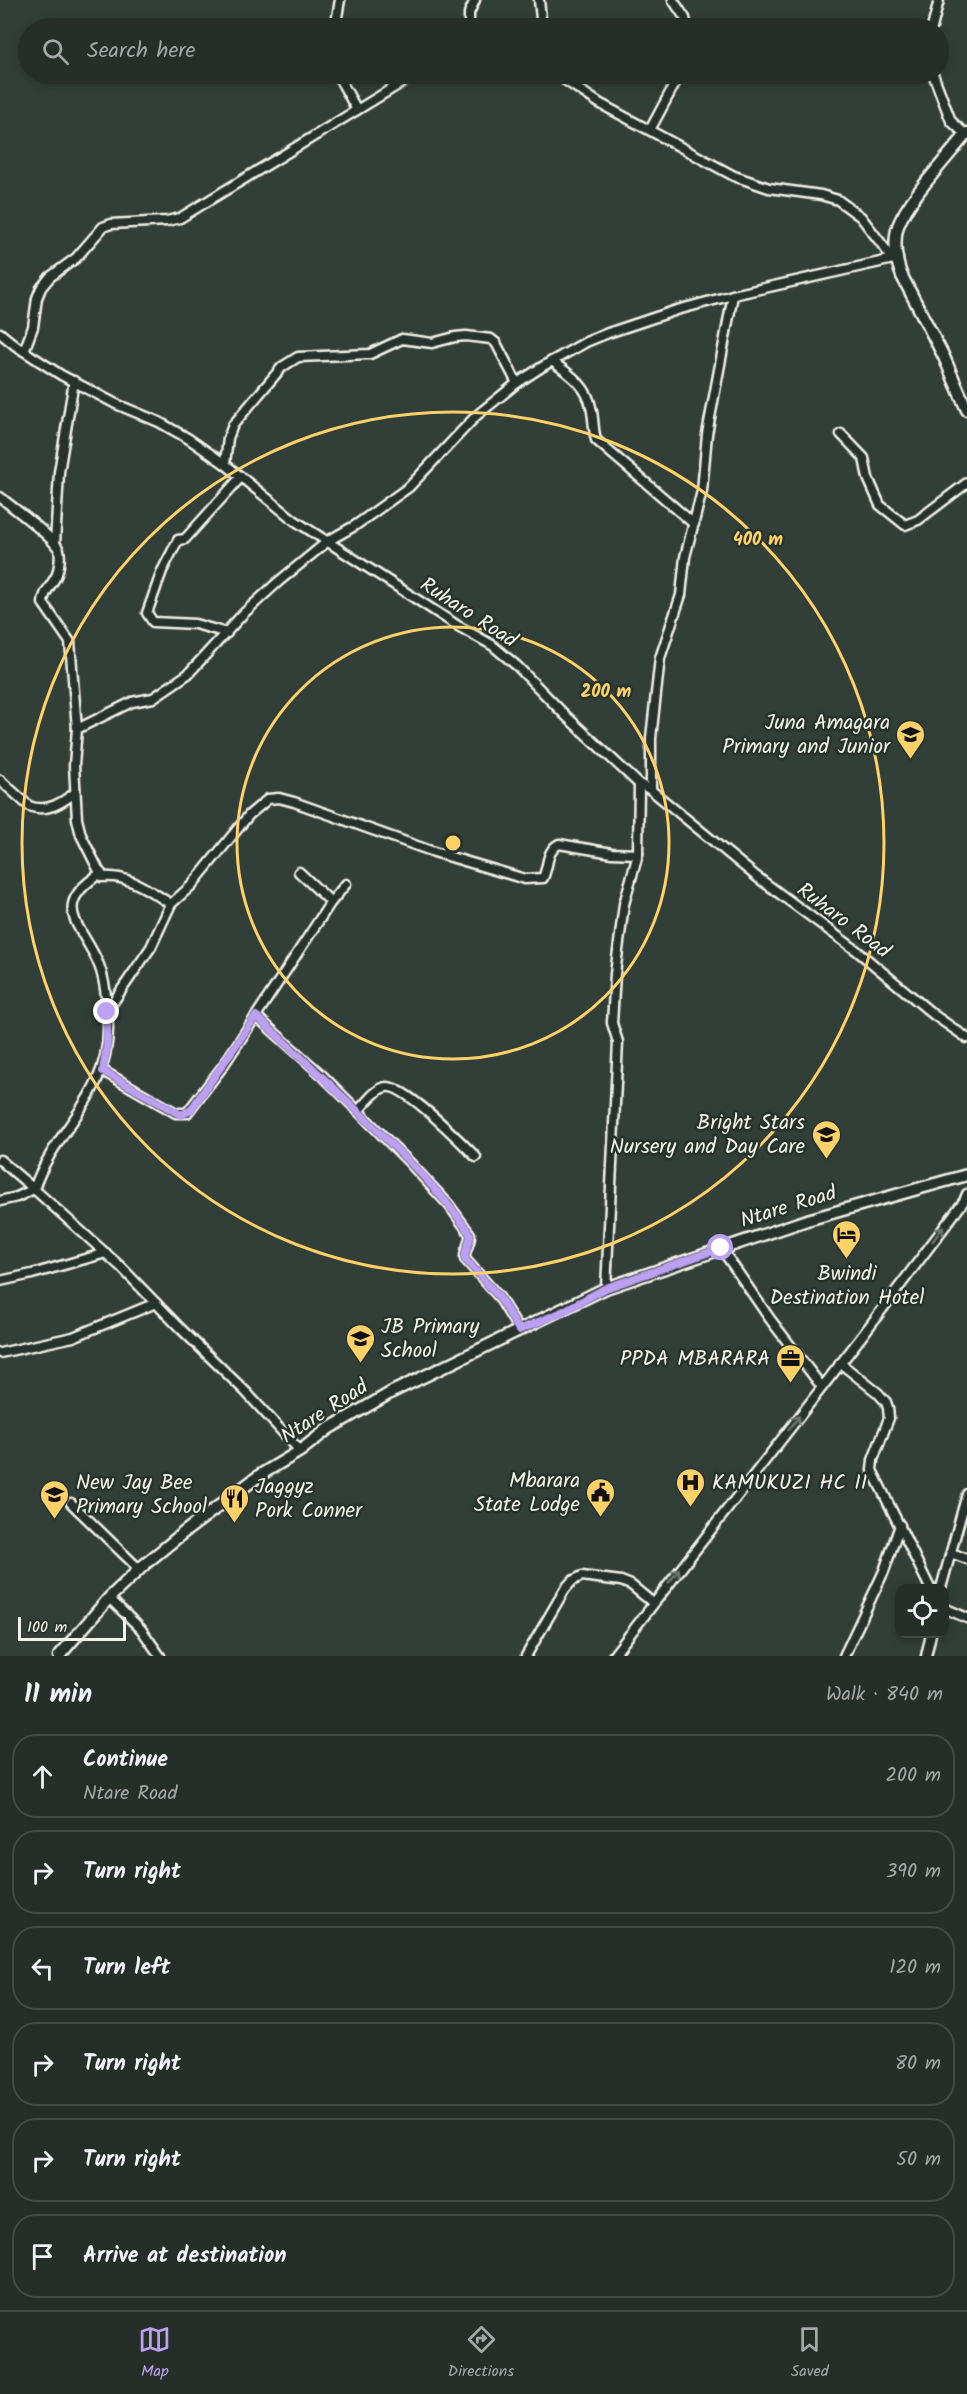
<!DOCTYPE html>
<html lang="en">
<head>
<meta charset="utf-8">
<style>
	:root { --surface:#262e2a; --page:#2e3632; --text:#f1f3f6; --muted:#a4a8a8; --line:#424a47; --accent:#bca0f2 }
	body { margin:0; font-family:Kalam,sans-serif; background:var(--page); color:var(--text) }
	.controls { position:absolute; right:18px; bottom:18px; display:grid; overflow:hidden; border-radius:12px; box-shadow:0 3px 9px #0003 }
	.controls button { width:54px; height:54px; display:grid; place-items:center; padding:0; border:0; border-bottom:2px solid var(--line); background:var(--surface); color:var(--text); font:30px sans-serif }
	.scale { position:absolute; left:18px; bottom:15px; width:108px; box-sizing:border-box; padding-left:6px; border:3px solid #f4f1e8; border-top:0; font-size:16px; line-height:21px; white-space:nowrap; color:#f4f1e8; -webkit-text-stroke:4px #26332d; paint-order:stroke }
	.stop { position:absolute; width:18px; height:18px; margin:-14px; border:4px solid #bca0f2; border-radius:50%; background:#fff }
	.stop.end { background:#bca0f2; border-color:#fff; box-shadow:0 2px 6px #0008 }
	.list { margin:0; padding:0; list-style:none }
	h2 { display:flex; justify-content:space-between; align-items:center; height:78px; margin:0; padding:0 24px; font-size:26px }
	h2 small { font-size:20px; font-weight:400; color:var(--muted) }
	.list li { display:grid; grid-template-columns:39px 1fr auto; gap:18px; align-items:center; box-sizing:border-box; height:84px; margin:0 12px 12px; padding:0 12px; border:2px solid var(--line); border-radius:24px }
	.list b { display:block; font-size:22px; white-space:nowrap }
	.list p { margin:0; font-size:20px; white-space:nowrap; color:var(--muted) }
	.list em { font-size:20px; font-style:normal; color:var(--muted) }
	.icon { flex:none; width:33px; height:33px; fill:none; stroke:currentColor; stroke-width:2; stroke-linecap:round; stroke-linejoin:round }
	.map { position:relative; flex:none; width:967px; height:1656px; overflow:hidden }
	.search { position:absolute; background:var(--surface); box-shadow:0 3px 9px #0003; left:18px; right:18px; top:18px; height:66px; display:flex; align-items:center; gap:15px; box-sizing:border-box; padding:0 21px; border-radius:33px; color:var(--muted); font-size:22px }
	.sheet { height:654px; background:var(--surface) }
	nav { display:flex; justify-content:space-around; align-items:center; box-sizing:border-box; height:84px; border-top:2px solid var(--line); background:var(--surface); font-size:16px; color:var(--muted) }
	nav a { display:grid; justify-items:center; gap:3px }
	nav .on { color:var(--accent) }
	.map>svg:first-child { display:block }
	.lines { fill:none; stroke-linecap:round; stroke-linejoin:round }
	.minor-casing { stroke:#f4f1e8; stroke-width:13 }
	.major-casing { stroke:#f4f1e8; stroke-width:15 }
	.minor { stroke:#26332d; stroke-width:8 }
	.major { stroke:#26332d; stroke-width:10 }
	.oneway { stroke:#6e766e }
	.route { stroke:#bca0f2; stroke-width:8 }
	.ring { fill:none; stroke:#ffd166; stroke-width:3 }
	.labels { text-anchor:middle; stroke-width:5; stroke-linejoin:round; paint-order:stroke }
	.street-label { font-size:21px; fill:#f4f1e8; stroke:#26332d }
	.poi-label { font-size:21px; fill:#f4f1e8; stroke:#26332d; text-anchor:end }
	.centre { fill:#ffd166; stroke:#26332d; stroke-width:3 }
	.ring-label { font-size:18px; text-anchor:middle; font-weight:bold; fill:#ffd166; stroke:#26332d; stroke-width:5; stroke-linejoin:round; paint-order:stroke }
</style>
</head>
<body>
<div class="map">
<svg width="967" height="1656" viewBox="0 0 967 1656">
	<rect width="100%" height="100%" fill="#323e38"/>
	<filter id="ink" filterUnits="userSpaceOnUse"><feTurbulence type="fractalNoise" baseFrequency=".0167" numOctaves="2"/><feDisplacementMap in="SourceGraphic" scale="12" xChannelSelector="R" yChannelSelector="G"/><feConvolveMatrix kernelMatrix="1 2 1 2 8 2 1 2 1" color-interpolation-filters="sRGB"/></filter>
	<g filter="url(#ink)">
		<g class="lines">
			<defs>
				<g id="minor">
					<polyline points="539,0 542,28"/>
					<polyline points="673,0 685,18 687,28"/>
					<polyline points="335,28 340,0"/>
					<polyline points="469,28 469,13 475,0"/>
					<polyline points="932,28 939,0"/>
					<polyline points="337,74 357,110"/>
					<polyline points="556,74 599,103 734,176 769,188 821,195 838,200 861,217 893,259"/>
					<polyline points="933,74 951,121 966,135"/>
					<polyline points="650,130 680,74"/>
					<polyline points="0,333 16,346 61,375 116,404 159,422 189,439 225,464 294,520 458,626 492,645 517,666 565,715 639,784 651,790 757,877 856,950 934,1015 967,1038"/>
					<polyline points="24,351 33,327 37,298 41,288 50,277 76,258 103,227 111,224 167,221 180,218 416,74"/>
					<path d="M552,361C569,374 587,385 591,407C594,418 593,429 596,440L694,524"/>
					<polyline points="841,434 864,458 868,478 880,505 905,525 918,520 967,483"/>
					<polyline points="225,464 228,438 233,425 282,367 298,357 370,354 402,339 432,343 455,337 466,336 491,339 496,343 517,383"/>
					<path d="M0,497C13,508 54,537 59,550C61,558 59,567 57,574C53,584 43,592 43,603L70,642L77,729L74,765L77,819L81,835L102,877C128,874 150,891 171,904"/>
					<polyline points="55,544 59,472 74,381"/>
					<polyline points="227,633 195,624 153,622 147,613 162,571 178,540 185,539 241,477"/>
					<polyline points="77,729 132,702 153,698 188,674 243,614 278,582 328,541 356,525 409,487 476,416 517,383 545,365 586,342 608,333 677,310 733,295 898,258"/>
					<path d="M0,780L29,806C47,813 61,803 75,793"/>
					<polyline points="651,790 651,738 660,658 681,595 685,557 702,491 707,434 733,295"/>
					<polyline points="299,872 331,902"/>
					<path d="M101,873C48,907 82,924 99,965C106,983 107,1005 108,1024C110,1098 55,1127 34,1189L121,1267L181,1329L246,1392L300,1451"/>
					<path d="M107,1011L151,947L171,904L192,885L249,815L268,799L279,798L294,802L434,852L525,879L543,878C549,865 546,851 559,844L612,853L638,854"/>
					<path d="M256,1016L323,1076L409,1162L449,1205L470,1234C471,1243 464,1250 465,1259L499,1297L519,1330"/>
					<polyline points="103,1071 176,1113 187,1113 223,1066 331,902 346,884"/>
					<path d="M358,1111C365,1104 376,1088 386,1087C404,1084 462,1143 476,1157"/>
					<polyline points="0,1160 34,1189"/>
					<polyline points="0,1201 17,1197 34,1189"/>
					<polyline points="721,1248 770,1319 822,1387"/>
					<polyline points="0,1281 32,1274 106,1253"/>
					<polyline points="606,1288 618,1042 612,1023 615,974 624,904 638,854 639,784"/>
					<polyline points="0,1353 73,1337 156,1303"/>
					<polyline points="840,1363 878,1393 886,1402 888,1408 889,1418 873,1460 872,1470 930,1588"/>
					<polyline points="71,1503 139,1569"/>
					<polyline points="951,1553 967,1559"/>
					<polyline points="941,1588 967,1494"/>
					<polyline points="109,1598 141,1629 160,1656"/>
					<polyline points="944,1608 967,1618"/>
					<polyline points="526,1656 565,1589 572,1581 582,1576 621,1581 631,1585 653,1603"/>
					<polyline points="613,1656 862,1336 964,1201 967,1194"/>
					<polyline points="844,1656 884,1571 900,1525"/>
					<polyline points="926,1656 931,1634"/>
				</g>
				<g id="major">
					<path d="M967,133C948,157 908,199 898,226C893,241 896,262 902,276L944,357L967,410"/>
					<polyline points="59,1656 109,1598 145,1564 183,1533 260,1475 300,1451 328,1429 392,1392 606,1288 807,1220 967,1175"/>
				</g>
			</defs>
			<use href="#minor" class="minor-casing"/>
			<use href="#major" class="major-casing"/>
			<use href="#minor" class="minor"/>
			<use href="#major" class="major"/>
		</g>
		<defs><path id="oneway-shaft" d="M-6 0H5M1.5-3L5.5 0L1.5 3" fill="none" stroke-width="1.6" stroke-linecap="round" stroke-linejoin="round" transform="scale(1.5)"/></defs>
		<g class="oneway">
			<use href="#oneway-shaft" transform="translate(938 1234) rotate(-53)"/>
			<use href="#oneway-shaft" transform="translate(794 1423) rotate(-52)"/>
			<use href="#oneway-shaft" transform="translate(674 1576) rotate(-52)"/>
		</g>
	</g>
	<g class="lines" filter="url(#ink)">
		<path class="route" d="M107,1012V1046L103,1071L181,1115L191,1110L256,1016C300,1056 343,1096 385,1138C416,1168 446,1198 470,1234C471,1243 464,1250 465,1259L499,1297L519,1330L558,1314L606,1288L721,1248"/>
	</g>
	<g class="ring">
		<circle cx="453" cy="843" r="216"/>
		<circle cx="453" cy="843" r="431"/>
	</g>
	<defs>
		<symbol id="school-pin" viewBox="-11 -11 22 30"><path d="M0 17L-7.5 6A9.5 9.5 0 1 1 7.5 6Z" fill="#ffd166" stroke="#26332d"/><path d="M0-5L7-2L0 1L-7-2ZM-4 1L0 2.5L4 1V4Q0 6-4 4Z" fill="#111"/></symbol>
		<symbol id="hotel-pin" viewBox="-11 -11 22 30"><path d="M0 17L-7.5 6A9.5 9.5 0 1 1 7.5 6Z" fill="#ffd166" stroke="#26332d"/><path d="M-6-4.5h1.5V1H6V5H4.5V3h-9V5H-6ZM-4 0a1.8 1.8 0 1 1 3.6 0ZM.5 0V-2.5h3Q6-2.5 6 0Z" fill="#111"/></symbol>
		<symbol id="office-pin" viewBox="-11 -11 22 30"><path d="M0 17L-7.5 6A9.5 9.5 0 1 1 7.5 6Z" fill="#ffd166" stroke="#26332d"/><path d="M-6-3h4V-5.5h4V-3h4V5H-6ZM-1-4.5V-3h2v-1.5ZM-6 0V1H6V0Z" fill="#111"/></symbol>
		<symbol id="hospital-pin" viewBox="-11 -11 22 30"><path d="M0 17L-7.5 6A9.5 9.5 0 1 1 7.5 6Z" fill="#ffd166" stroke="#26332d"/><path d="M-5-5h3v3.5h4V-5h3V5h-3V1.5h-4V5h-3Z" fill="#111"/></symbol>
		<symbol id="civic-pin" viewBox="-11 -11 22 30"><path d="M0 17L-7.5 6A9.5 9.5 0 1 1 7.5 6Z" fill="#ffd166" stroke="#26332d"/><path d="M-.6-6.5H3V-4.5H.6V-3L4-1V1h2V6H-6V1h2V-1L-.6-3ZM-1.2 2.5V6h2.4V2.5Z" fill="#111"/></symbol>
		<symbol id="restaurant-pin" viewBox="-11 -11 22 30"><path d="M0 17L-7.5 6A9.5 9.5 0 1 1 7.5 6Z" fill="#ffd166" stroke="#26332d"/><path d="M-5-6h1v4h1v-4h1v4h1v-4h1v5L-1.5 .5V6h-2V.5L-5-1ZM5-6V6H3V1.5H1.5Q1.5-4 5-6Z" fill="#111"/></symbol>
	</defs>
	<g fill-rule="evenodd">
		<use href="#school-pin" x="894" y="718" width="33" height="45"/>
		<use href="#school-pin" x="810" y="1118" width="33" height="45"/>
		<use href="#hotel-pin" x="830" y="1218" width="33" height="45"/>
		<use href="#school-pin" x="344" y="1322" width="33" height="45"/>
		<use href="#office-pin" x="774" y="1342" width="33" height="45"/>
		<use href="#hospital-pin" x="674" y="1466" width="33" height="45"/>
		<use href="#civic-pin" x="584" y="1476" width="33" height="45"/>
		<use href="#school-pin" x="38" y="1478" width="33" height="45"/>
		<use href="#restaurant-pin" x="218" y="1482" width="33" height="45"/>
	</g>
	<g class="labels">
		<g class="street-label">
			<text transform="translate(469 612) rotate(33)" y="7">Ruharo Road</text>
			<text transform="translate(844 920) rotate(37)" y="7">Ruharo Road</text>
			<text transform="translate(788 1206) rotate(-17)" y="7">Ntare Road</text>
			<text transform="translate(324 1411) rotate(-33)" y="7">Ntare Road</text>
		</g>
		<g class="poi-label">
			<text x="890" y="729">Juna Amagara<tspan x="890" dy="24">Primary and Junior</tspan></text>
			<text x="805" y="1129">Bright Stars<tspan x="805" dy="24">Nursery and Day Care</tspan></text>
			<text x="847" y="1280" text-anchor="middle">Bwindi<tspan x="847" dy="24">Destination Hotel</tspan></text>
			<text x="381" y="1333" text-anchor="start">JB Primary<tspan x="381" dy="24">School</tspan></text>
			<text x="770" y="1365">PPDA MBARARA</text>
			<text x="580" y="1487">Mbarara<tspan x="580" dy="24">State Lodge</tspan></text>
			<text x="76" y="1489" text-anchor="start">New Jay Bee<tspan x="76" dy="24">Primary School</tspan></text>
			<text x="712" y="1489" text-anchor="start">KAMUKUZI HC II</text>
			<text x="255" y="1493" text-anchor="start">Jaggyz<tspan x="255" dy="24">Pork Conner</tspan></text>
		</g>
	</g>
	<circle cx="453" cy="843" r="9" class="centre"/>
	<g class="ring-label">
		<text x="758" y="545">400 m</text>
		<text x="606" y="697">200 m</text>
	</g>
</svg>
<div class="controls">
<button><svg class="icon" aria-label="locate" viewBox="0 0 24 24"><circle cx="12" cy="12" r="6"/><path d="M12 2v4M12 18v4M2 12h4M18 12h4"/></svg></button>
</div>
<div class="scale">100 m</div>
<div class="stop" style="left:721px;top:1248px"></div>
<div class="stop end" style="left:107px;top:1012px"></div>
<div class="search"><svg class="icon" aria-label="search" viewBox="0 0 24 24"><circle cx="10" cy="10" r="6"/><path d="M15 15l6 6"/></svg>Search here</div>
</div>
<section class="sheet">
<h2>11 min<small>Walk · 840 m</small></h2>
<ul class="list">
<li><svg class="icon" aria-label="ahead" viewBox="0 0 24 24"><path d="M12 20V5M6 11l6-6 6 6"/></svg><div><b>Continue</b><p>Ntare Road</p></div><em>200 m</em></li>
<li><svg class="icon" aria-label="right" viewBox="0 0 24 24"><path d="M7 20v-9h11M14 6l5 5-5 5"/></svg><div><b>Turn right</b></div><em>390 m</em></li>
<li><svg class="icon" aria-label="left" viewBox="0 0 24 24"><path d="M17 20v-9H6M10 6l-5 5 5 5"/></svg><div><b>Turn left</b></div><em>120 m</em></li>
<li><svg class="icon" aria-label="right" viewBox="0 0 24 24"><path d="M7 20v-9h11M14 6l5 5-5 5"/></svg><div><b>Turn right</b></div><em>80 m</em></li>
<li><svg class="icon" aria-label="right" viewBox="0 0 24 24"><path d="M7 20v-9h11M14 6l5 5-5 5"/></svg><div><b>Turn right</b></div><em>50 m</em></li>
<li><svg class="icon" aria-label="arrive" viewBox="0 0 24 24"><path d="M6 21V4h12l-3 4 3 4H6"/></svg><div><b>Arrive at destination</b></div></li>
</ul>
</section>
<nav>
<a class="on"><svg class="icon" aria-label="map" viewBox="0 0 24 24"><path d="M3 6l6-2 6 2 6-2v14l-6 2-6-2-6 2zM9 4v14M15 6v14"/></svg>Map</a>
<a><svg class="icon" aria-label="directions" viewBox="0 0 24 24"><path d="M12 3l9 9-9 9-9-9zM9 14v-3h6M13 9l2 2-2 2"/></svg>Directions</a>
<a><svg class="icon" aria-label="saved" viewBox="0 0 24 24"><path d="M7 4h10v16l-5-4-5 4z"/></svg>Saved</a>
</nav>
</body>
</html>
